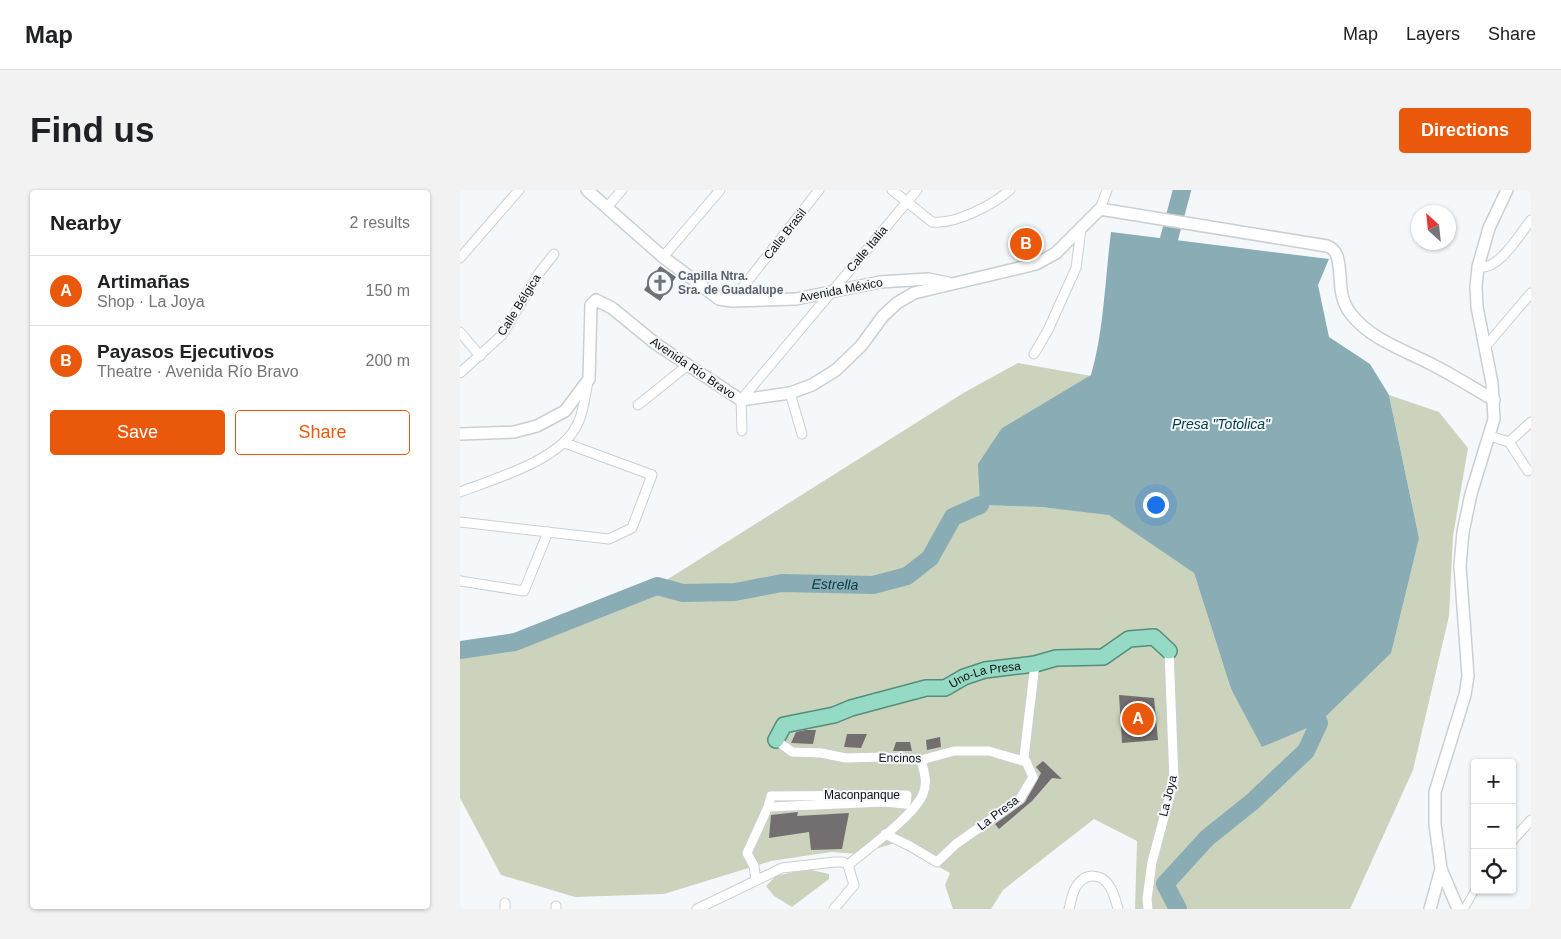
<!DOCTYPE html>
<html lang="en">
<head>
<meta charset="utf-8">
<style>
	:root { --surface:#fff; --page:#f2f2f2; --text:#202124; --muted:#757577; --line:#e0e0e0; --accent:#ea580c }
	body { margin:0; font-family:Helvetica,sans-serif; background:var(--page); color:var(--text) }
	.controls { position:absolute; right:15px; bottom:15px; display:grid; overflow:hidden; border-radius:5px; box-shadow:0 1px 4px #0004 }
	.controls button { width:45px; height:45px; display:grid; place-items:center; padding:0; border:0; border-bottom:1px solid var(--line); background:var(--surface); color:var(--text); font:25px sans-serif }
	.compass { position:absolute; left:951px; top:15px; width:45px; height:45px; border-radius:50%; background:var(--surface); box-shadow:0 1px 4px #0004; rotate:333deg }
	.you { position:absolute; left:695px; top:314px; width:18px; height:18px; margin:-12px; border:4px solid #fff; border-radius:50%; background:#1a73e8; box-shadow:0 0 0 8px #1a73e833 }
	.badge { display:grid; place-items:center; width:32px; height:32px; border-radius:50%; background:var(--accent); color:#fff; font-size:16px; font-weight:700 }
	.pin { position:absolute; translate:-50% -50%; border:2px solid #fff; box-shadow:0 1px 5px #0006 }
	.list { margin:0; padding:0; list-style:none }
	h2 { display:flex; justify-content:space-between; align-items:center; height:65px; margin:0; padding:0 20px; font-size:21px }
	h2 small { font-size:16px; font-weight:400; color:var(--muted) }
	.list li { display:grid; grid-template-columns:32px 1fr auto; gap:15px; align-items:center; box-sizing:border-box; height:70px; padding:0 20px; border-top:1px solid var(--line) }
	.list b { display:block; font-size:19px; white-space:nowrap }
	.list p { margin:0; font-size:16px; white-space:nowrap; color:var(--muted) }
	.list em { font-size:16px; font-style:normal; color:var(--muted) }
	.actions { display:flex; gap:10px; padding:15px 20px }
	.actions a { flex:1; padding:11px 0; border:1px solid var(--accent); border-radius:5px; text-align:center; font-size:18px; color:var(--accent) }
	.actions .main { background:var(--accent); color:#fff }
	.icon { flex:none; width:28px; height:28px; fill:none; stroke:currentColor; stroke-width:2; stroke-linecap:round; stroke-linejoin:round }
	.map { position:relative; flex:none; width:1071px; height:719px; overflow:hidden; border-radius:5px }
	header { display:flex; align-items:center; gap:30px; box-sizing:border-box; height:70px; padding:0 25px; background:var(--surface); border-bottom:1px solid var(--line) }
	header strong { font-size:24px }
	nav { display:flex; gap:28px; margin-inline-start:auto; font-size:18px }
	.intro { display:flex; align-items:center; justify-content:space-between; box-sizing:border-box; height:120px; padding:0 30px }
	h1 { margin:0; font-size:35px }
	.button { padding:12px 22px; border-radius:5px; background:var(--accent); color:#fff; font-size:18px; font-weight:700 }
	main { display:flex; gap:30px; padding:0 30px }
	aside { flex:1; background:var(--surface); border-radius:5px; box-shadow:0 1px 4px #0004 }
	.map>svg:first-child { display:block }
	.green { fill:#cbd3bc }
	.water { fill:#89acb5 }
	.lines { fill:none; stroke-linecap:round; stroke-linejoin:round }
	.river { stroke:#89acb5; stroke-width:18 }
	.building { fill:#736e70 }
	.pedestrian-casing { stroke:#cbcfd2; stroke-width:9 }
	.minor-casing { stroke:#cbcfd2; stroke-width:11 }
	.tertiary-casing { stroke:#cbcfd2; stroke-width:14 }
	.trunk-casing { stroke:#548d7c; stroke-width:18 }
	.pedestrian { stroke:#fff; stroke-width:7 }
	.minor { stroke:#fff; stroke-width:9 }
	.tertiary { stroke:#fff; stroke-width:11 }
	.trunk { stroke:#94dac4; stroke-width:15 }
	.labels { text-anchor:middle; stroke-width:4; stroke-linejoin:round; paint-order:stroke }
	.street-label { font-size:12px; fill:#0e1011; stroke:#f4f8fb }
	.worship-label { font-size:12px; font-weight:bold; fill:#5b616d; stroke:#f4f8fb; text-anchor:start }
	.water-label { font-size:14px; font-style:italic; fill:#023b46; stroke:#f4f8fb }
</style>
</head>
<body>
<header>
<strong>Map</strong>
<nav><a>Map</a><a>Layers</a><a>Share</a></nav>
</header>
<div class="intro"><h1>Find us</h1><a class="button">Directions</a></div>
<main>
<aside>
<h2>Nearby<small>2 results</small></h2>
<ul class="list">
<li><span class="badge">A</span><div><b>Artimañas</b><p>Shop · La Joya</p></div><em>150 m</em></li>
<li><span class="badge">B</span><div><b>Payasos Ejecutivos</b><p>Theatre · Avenida Río Bravo</p></div><em>200 m</em></li>
</ul>
<div class="actions"><a class="main">Save</a><a>Share</a></div>
</aside>
<div class="map">
<svg width="1071" height="719" viewBox="0 0 1071 719">
	<rect width="100%" height="100%" fill="#f4f8fb"/>
	<g class="green">
		<polygon points="558,173 631,186 542,238 520,315 581,317 649,324 734,383 771,499 803,557 959,348 929,205 979,222 1008,258 993,346 989,426 953,580 890,719 675,719 677,651 634,629 543,700 531,719 493,719 485,695 490,683 435,653 399,664 371,662 311,671 204,704 115,707 41,685 0,608 0,460 55,452 197,396 505,202"/>
		<polygon points="347,679 369,684 369,689 332,717 314,706 306,696 316,686"/>
	</g>
	<path class="water" d="M651,42L869,69L858,95L869,147L910,174L929,205L959,348L931,463L859,533L802,557L771,499L734,383L649,325L581,317L520,315L518,274L542,238L631,185C644,140 645,89 651,42Z"/>
	<g class="lines">
		<g class="river">
			<polyline points="709,49 722,0"/>
			<path id="s1" d="M0,460L55,452L197,396L223,403L275,402L322,393L413,395L447,386L470,368L493,327L520,315"/>
			<polyline points="718,719 705,694 747,648 792,612 846,561 859,533"/>
		</g>
	</g>
	<g class="building">
		<polygon points="200,76 216,87 200,111 184,100"/>
		<polygon points="659,505 694,508 698,550 662,553"/>
		<polygon points="345,540 356,540 353,554 331,553 336,542"/>
		<polygon points="387,544 407,544 401,558 384,557"/>
		<polygon points="480,547 481,557 467,560 466,550"/>
		<polygon points="436,552 450,552 452,561 433,561"/>
		<polygon points="583,571 602,589 592,588 572,611 539,639 535,634 565,612 581,583 576,577"/>
		<polygon points="338,622 337,626 389,623 382,659 351,660 349,642 309,648 311,625"/>
	</g>
	<g class="lines">
		<defs>
			<polyline id="pedestrian" points="1004,719 1015,700"/>
			<g id="minor">
				<path d="M432,0L472,32C494,35 533,15 550,0"/>
				<polyline points="148,16 162,0"/>
				<polyline points="640,19 647,0"/>
				<polyline points="203,67 260,0"/>
				<polyline points="0,68 59,0"/>
				<path d="M1018,77C1039,81 1059,45 1071,30"/>
				<polyline points="272,111 359,0"/>
				<polyline points="0,142 20,166"/>
				<polyline points="1025,157 1071,103"/>
				<polyline points="574,164 588,140 616,78 621,39"/>
				<polyline points="0,183 42,145 79,83 94,64"/>
				<polyline points="330,203 342,244"/>
				<polyline points="178,215 228,175"/>
				<polyline points="282,241 281,210 457,0"/>
				<polyline points="1030,246 1049,252 1071,232"/>
				<polyline points="1049,252 1068,281"/>
				<path d="M0,302C36,288 102,270 118,233C124,221 125,205 128,192"/>
				<polyline points="0,332 149,349 172,338 192,285 105,253"/>
				<polyline points="0,391 64,401 88,342"/>
				<polyline points="316,550 332,562 361,563 386,568 425,567 461,570 494,561 529,561 566,572"/>
				<polyline points="425,644 450,656 477,672 496,654 560,609 573,587 564,567 575,474"/>
				<polyline points="1052,651 1071,630"/>
				<path d="M388,675C407,659 454,626 463,604C468,593 464,581 461,570"/>
				<polyline points="296,690 294,676 287,663 308,617 311,606 447,605 446,614 424,612 308,617"/>
				<polyline points="45,719 45,713"/>
				<polyline points="96,719 96,716"/>
				<polyline points="237,719 322,678 375,672 383,672 388,675"/>
				<polyline points="374,719 394,695 388,675"/>
				<path d="M609,719C611,712 612,703 616,697C625,682 642,683 650,697C654,703 656,712 658,719"/>
				<polyline points="688,719 687,709 692,672 714,590 709,461"/>
			</g>
			<g id="tertiary">
				<polyline points="127,0 203,67 259,109 272,111 336,109 420,92 468,89 488,93"/>
				<path d="M0,244L54,242L77,236L105,221L129,189L131,115L136,110L152,118L196,154L281,210L330,203L352,195L376,180L401,156L423,126L437,113L454,103L576,74L596,63L640,19L867,56C872,58 875,60 877,66C883,86 876,105 891,124C910,149 944,160 971,174C993,185 1013,198 1034,210"/>
				<polyline points="970,719 981,679"/>
				<polyline points="998,719 981,679 975,634 975,602 1005,505 1008,486 1000,376 1003,342 1011,304 1034,229 1032,193 1017,117 1016,97 1018,77 1029,38 1047,0"/>
			</g>
			<g id="trunk">
				<path id="s2" d="M316,550L324,535L374,525L391,518L466,498H485L504,487L525,480L575,474L596,468L643,467L669,449L694,447L709,461"/>
			</g>
		</defs>
		<use href="#pedestrian" class="pedestrian-casing"/>
		<use href="#minor" class="minor-casing"/>
		<use href="#tertiary" class="tertiary-casing"/>
		<use href="#trunk" class="trunk-casing"/>
		<use href="#pedestrian" class="pedestrian"/>
		<use href="#minor" class="minor"/>
		<use href="#tertiary" class="tertiary"/>
		<use href="#trunk" class="trunk"/>
	</g>
	<defs>
		<symbol id="church-ring" viewBox="-11 -11 22 22"><circle r="9.5" fill="#f4f8fb" stroke="#6b7280" stroke-width="1.5"/><path d="M-1.2-6h2.4v3.5h3.3v2.4h-3.3V6h-2.4V-.1h-3.3v-2.4h3.3Z" fill="#6b7280"/></symbol>
	</defs>
	<g fill-rule="evenodd">
		<use href="#church-ring" x="186" y="79" width="28" height="28"/>
	</g>
	<g class="labels">
		<g class="street-label">
			<text transform="translate(325 44) rotate(-52)" y="4">Calle Brasil</text>
			<text transform="translate(407 59) rotate(-50)" y="4">Calle Italia</text>
			<text transform="translate(381 100) rotate(-11)" y="4">Avenida México</text>
			<text transform="translate(59 115) rotate(-58)" y="4">Calle Bélgica</text>
			<text transform="translate(233 178) rotate(34)" y="4">Avenida Río Bravo</text>
			<text dy="4" stroke="none"><textPath href="#s2" startOffset="226">Uno-La Presa</textPath></text>
			<text transform="translate(440 568) rotate(1)" y="4">Encinos</text>
			<text x="402" y="609">Maconpanque</text>
			<text transform="translate(708 606) rotate(-76)" y="4">La Joya</text>
			<text transform="translate(538 623) rotate(-37)" y="4">La Presa</text>
		</g>
		<g class="worship-label">
			<text x="218" y="90">Capilla Ntra.<tspan x="218" dy="14">Sra. de Guadalupe</tspan></text>
		</g>
		<g class="water-label">
			<text x="761" y="239">Presa "Totolica"</text>
			<text dy="5" stroke="none"><textPath href="#s1" startOffset="388">Estrella</textPath></text>
		</g>
	</g>
</svg>
<div class="controls">
<button>+</button>
<button>−</button>
<button><svg class="icon" aria-label="locate" viewBox="0 0 24 24"><circle cx="12" cy="12" r="6"/><path d="M12 2v4M12 18v4M2 12h4M18 12h4"/></svg></button>
</div>
<svg class="compass" viewBox="-18 -18 36 36"><path d="M0-13l5 13h-10z" fill="#e53935"/><path d="M0 13l5-13h-10z" fill="#757577"/></svg>
<div class="you"></div>
<div class="pin badge" style="left:678px;top:529px">A</div>
<div class="pin badge" style="left:566px;top:54px">B</div>
</div>
</main>
</body>
</html>
